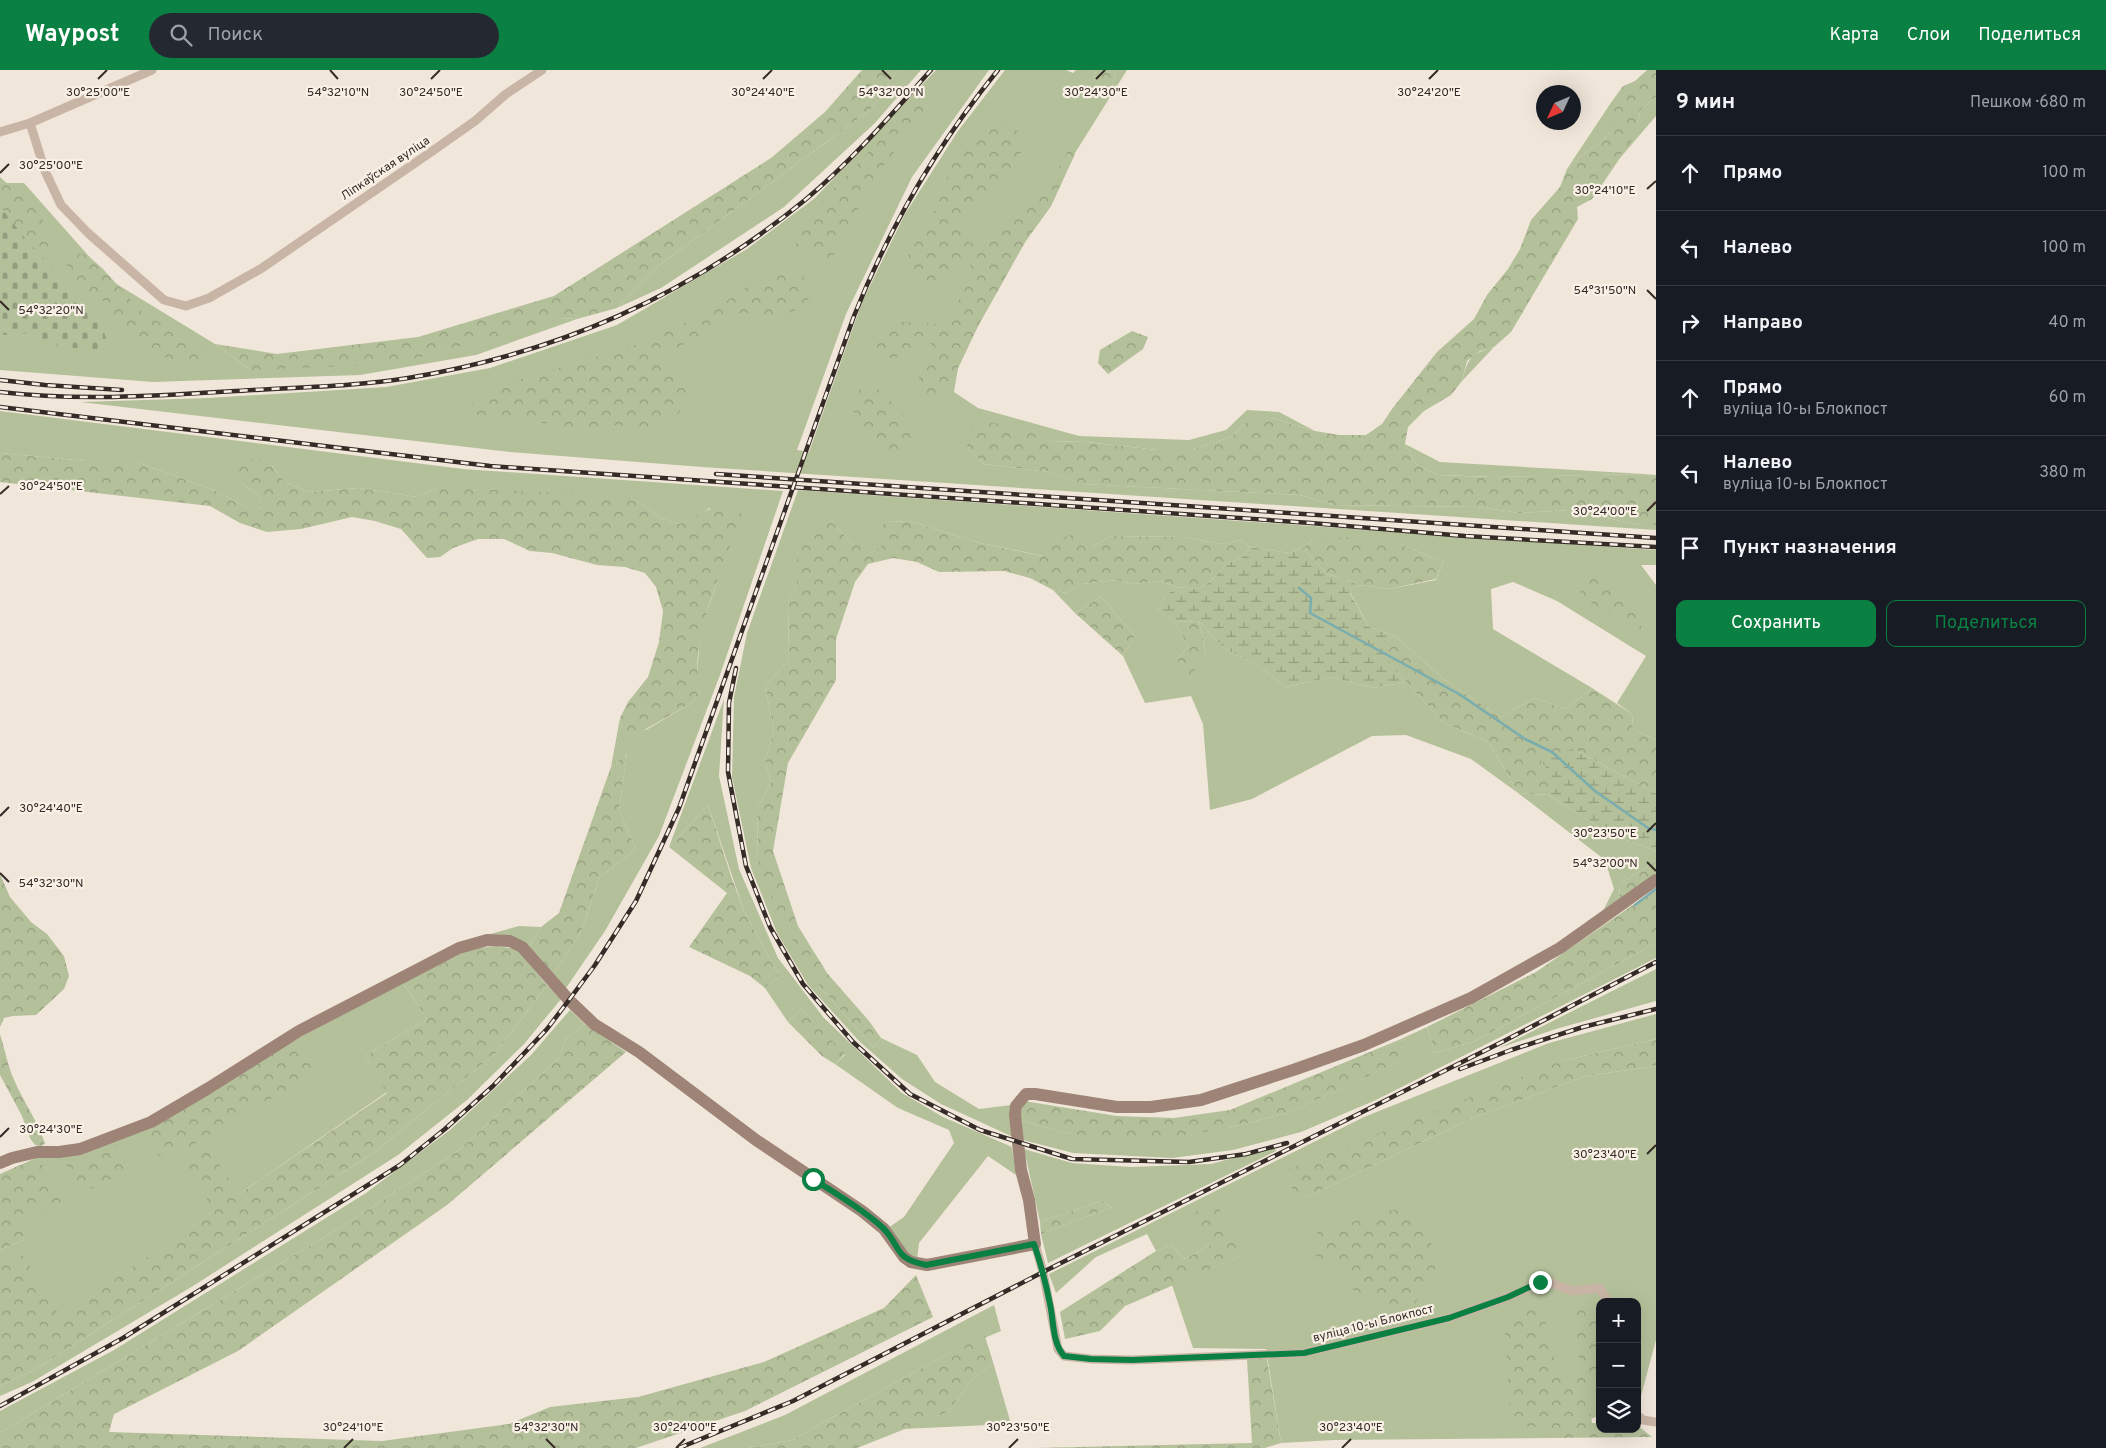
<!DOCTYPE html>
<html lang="ru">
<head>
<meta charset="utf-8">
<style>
	:root { --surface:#171b24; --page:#242831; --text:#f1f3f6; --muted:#9ea1a6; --line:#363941; --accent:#0b8043 }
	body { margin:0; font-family:Overpass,sans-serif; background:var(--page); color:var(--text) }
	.controls { position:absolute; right:15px; bottom:15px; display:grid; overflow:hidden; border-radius:10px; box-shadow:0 5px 20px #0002 }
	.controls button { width:45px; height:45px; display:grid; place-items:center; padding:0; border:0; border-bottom:1px solid var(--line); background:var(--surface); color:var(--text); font:25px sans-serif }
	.compass { position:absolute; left:1536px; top:15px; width:45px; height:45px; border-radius:50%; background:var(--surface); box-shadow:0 5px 20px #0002; rotate:226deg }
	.stop { position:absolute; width:15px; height:15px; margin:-11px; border:4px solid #0b8043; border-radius:50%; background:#fff }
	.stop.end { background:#0b8043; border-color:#fff; box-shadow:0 1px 5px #0008 }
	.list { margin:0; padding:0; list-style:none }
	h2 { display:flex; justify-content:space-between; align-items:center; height:65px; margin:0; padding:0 20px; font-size:21px }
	h2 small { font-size:16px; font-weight:400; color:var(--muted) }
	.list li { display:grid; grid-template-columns:32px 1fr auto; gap:15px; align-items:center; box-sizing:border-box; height:75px; padding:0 20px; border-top:1px solid var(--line) }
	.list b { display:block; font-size:19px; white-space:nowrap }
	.list p { margin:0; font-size:16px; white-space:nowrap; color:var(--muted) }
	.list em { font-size:16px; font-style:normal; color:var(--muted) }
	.actions { display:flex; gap:10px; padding:15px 20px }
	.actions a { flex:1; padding:11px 0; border:1px solid var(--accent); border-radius:10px; text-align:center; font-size:18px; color:var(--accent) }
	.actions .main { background:var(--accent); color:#fff }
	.icon { flex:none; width:28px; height:28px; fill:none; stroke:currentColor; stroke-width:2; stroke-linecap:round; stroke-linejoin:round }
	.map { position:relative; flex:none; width:1656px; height:1378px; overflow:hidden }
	header { display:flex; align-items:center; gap:30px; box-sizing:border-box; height:70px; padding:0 25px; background:var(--accent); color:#fff }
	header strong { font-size:24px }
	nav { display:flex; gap:28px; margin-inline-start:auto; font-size:18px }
	.search { width:350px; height:45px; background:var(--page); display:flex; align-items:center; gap:12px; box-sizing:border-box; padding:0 18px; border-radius:28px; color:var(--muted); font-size:19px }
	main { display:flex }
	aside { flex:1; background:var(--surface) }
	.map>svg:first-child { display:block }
	.green { fill:#b4c09a }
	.forest { fill:url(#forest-crowns) }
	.wetland { fill:url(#wetland-marsh) }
	.cemetery { fill:url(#cemetery-stones) }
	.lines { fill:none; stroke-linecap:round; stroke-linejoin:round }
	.stream { stroke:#79adae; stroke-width:2.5 }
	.street { stroke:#c9b5a6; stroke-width:9 }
	.secondary { stroke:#9d8477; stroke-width:12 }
	.rail-casing { stroke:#352b27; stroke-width:4.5 }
	.rail { stroke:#f9f0e6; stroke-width:2.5; stroke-dasharray:8; stroke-linecap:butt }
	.route { stroke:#0b8043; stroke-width:6 }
	.ticks { fill:none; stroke:#352b27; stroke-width:2 }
	.labels { text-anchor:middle; stroke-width:4.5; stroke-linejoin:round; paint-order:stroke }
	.street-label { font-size:12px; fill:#352b27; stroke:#f9f0e6 }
	.ticks-label { font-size:12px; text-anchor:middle; fill:#352b27; stroke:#f9f0e6; stroke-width:4.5; stroke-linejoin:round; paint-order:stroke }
</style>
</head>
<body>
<header>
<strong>Waypost</strong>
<div class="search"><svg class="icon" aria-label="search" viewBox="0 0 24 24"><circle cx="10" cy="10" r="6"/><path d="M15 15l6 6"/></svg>Поиск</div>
<nav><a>Карта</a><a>Слои</a><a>Поделиться</a></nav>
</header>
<main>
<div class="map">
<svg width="1656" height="1378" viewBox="0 0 1656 1378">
	<defs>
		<pattern id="forest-crowns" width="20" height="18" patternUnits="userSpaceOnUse" patternTransform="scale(1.25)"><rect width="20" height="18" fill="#b4c09a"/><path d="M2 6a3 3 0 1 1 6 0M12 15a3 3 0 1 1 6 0" fill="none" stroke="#939c7e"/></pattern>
		<pattern id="wetland-marsh" width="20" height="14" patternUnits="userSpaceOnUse" patternTransform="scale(1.25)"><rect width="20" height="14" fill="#b4c09a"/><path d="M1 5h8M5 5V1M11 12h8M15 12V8" fill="none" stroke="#939c7e"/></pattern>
		<pattern id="cemetery-stones" width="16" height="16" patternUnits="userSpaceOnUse" patternTransform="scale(1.25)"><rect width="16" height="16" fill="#b4c09a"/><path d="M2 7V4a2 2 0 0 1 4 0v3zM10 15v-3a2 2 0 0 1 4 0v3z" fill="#939c7e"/></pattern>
	</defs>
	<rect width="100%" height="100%" fill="#f1e6da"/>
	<g class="green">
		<polygon points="898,0 921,0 875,53 784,137 661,218 617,238 658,196 870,40"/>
		<polygon points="936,0 989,0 912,107 846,244 797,380 809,382 862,232 905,144 958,61 1005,0 1066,0 1073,3 1076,0 1096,0 1094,9 1112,16 1116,0 1127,0 1075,83 1051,136 1025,172 978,256 958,298 954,322 978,338 1079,366 1189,370 1226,360 1247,340 1279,342 1315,361 1272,348 1244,354 1231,367 1190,380 1157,380 1087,372 1050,371 1033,365 967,378 984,394 1050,402 1083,414 1300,425 1334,435 1477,437 1520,443 1570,440 1640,455 1656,455 1656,460 702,397 510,382 80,332 208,328 386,317 490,298 617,255 747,179 815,128"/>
		<polygon points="1656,27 1656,46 1620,88 1599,119 1596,112 1616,88 1638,50 1641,39"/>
		<polygon points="1610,34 1610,62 1602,72 1586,82 1567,99"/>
		<polygon points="0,113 24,113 110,210 215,274 251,300 561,248 577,249 476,285 360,305 153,312 0,300"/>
		<path d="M1494,277L1462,311C1468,288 1470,284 1494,277Z"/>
		<polygon points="0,341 463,399 783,421 720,605 659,766 605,861 566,918 553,905 582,860 599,808 636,779 619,740 627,683 611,697 620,648 623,659 646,660 693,632 700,624 697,608 700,562 735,460 710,438 694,448 679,454 659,447 641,433 469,419 435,419 417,427 359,418 309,422 285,412 272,396 241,413 256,423 261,429 259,441 244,436 214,420 134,391 86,391 0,383"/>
		<polygon points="1405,374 1440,392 1644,404 1656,405 1656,408 1644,404 1493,407 1438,405 1416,394"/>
		<polygon points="798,420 1656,480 1656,495 1641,495 1656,515 1656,670 1633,659 1632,644 1617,633 1646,586 1557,531 1513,512 1491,519 1493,559 1592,618 1566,639 1535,628 1501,647 1445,610 1395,566 1369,557 1350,522 1359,515 1389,519 1436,510 1443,492 1399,474 1313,469 1303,478 1289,483 1250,477 1240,470 1222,474 1182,467 1111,466 1093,476 1081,476 1060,468 1043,486 976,472 910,451 887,452 881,469 882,477 871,483 853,475 830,450 797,485 797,515 788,532 789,590 765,616 774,661 765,691 771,713 757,738 758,791 820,917 874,978 881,968 917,985 935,1012 979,1039 1011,1035 1013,1067 941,1034 902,1009 859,971 808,915 777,863 751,798 732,707 734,627 747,563"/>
		<polygon points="1116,510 1135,514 1160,511 1177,517 1165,526 1158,540 1174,552 1188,576 1178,589 1175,607 1206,584 1199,551 1224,578 1260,597 1286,617 1332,607 1373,618 1406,612 1444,653 1489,672 1518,723 1549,725 1612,765 1656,781 1656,791 1620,814 1619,831 1602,843 1614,819 1605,790 1518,723 1471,689 1406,665 1372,666 1252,729 1210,740 1203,654 1191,626 1145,633 1123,586 1135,566 1101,527 1075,543 1053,520 1066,523 1081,514"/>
		<polygon points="724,629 719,706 739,799 778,888 824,948 902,1023 943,1047 1012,1077 1016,1105 988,1086 919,1173 917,1189 901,1179 888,1158 904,1147 954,1073 949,1060 898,1038 835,994 845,985 801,939 788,952 765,918 779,906 744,841 708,735 669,777"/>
		<polygon points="519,856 541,857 529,876 487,865"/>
		<polygon points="1656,873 1656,888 1376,1030 1301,1062 1233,1080 1172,1088 1073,1083 1023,1070 1019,1050 1070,1064 1229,1058 1290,1042 1406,988 1401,969 1427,957 1435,983 1475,971"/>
		<polygon points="1656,899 1656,931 1556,959 1499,978"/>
		<polygon points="403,913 427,949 365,986 387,1022 52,1253 0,1280 0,1180 24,1170 20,1149 38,1087 142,1062 304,965"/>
		<polygon points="547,915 562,928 524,974 467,1030 398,1085 193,1216 32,1312 0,1326 0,1316 36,1299 372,1084 495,984"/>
		<polygon points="570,940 585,954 567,968 558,989 459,1080 349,1152 0,1363 0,1341 114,1280 366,1123 450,1060 531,985"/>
		<polygon points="1656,944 1656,969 1562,991 1295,1133 1468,1050 1586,1006 1656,996 1656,1270 1641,1326 1637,1328 1637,1232 1600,1232 1600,1345 1548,1368 1335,1370 1281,1373 1266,1279 1193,1278 1172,1215 1241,1186 1212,1174 1185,1189 1171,1175 1156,1181 1147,1164 1096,1187 1056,1223 1049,1204 1364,1047 1549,973"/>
		<polygon points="1274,1077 1276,1081 1048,1193 1041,1164 1112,1137 1102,1131 1040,1152 1024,1079 1072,1093 1131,1097 1211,1094"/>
		<polygon points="994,1235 1001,1261 947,1284 792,1370 749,1378 700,1378 785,1345"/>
		<polygon points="993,1292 1011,1354 902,1359 948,1342 971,1311"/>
	</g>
	<g class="forest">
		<polygon points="862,0 898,0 870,40 658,196 617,238 577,249 561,248 397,294 251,300 215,274 277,284 418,267 554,226 771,88 825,42"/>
		<polygon points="1096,0 1116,0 1112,16 1102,20 1094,9"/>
		<polygon points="1647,0 1656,0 1656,27 1641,39 1632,71 1597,112 1599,119 1592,129 1577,137 1578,149 1511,262 1494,277 1480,281 1467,291 1462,311 1451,325 1424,341 1408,357 1405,374 1416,394 1438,405 1489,407 1644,404 1656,408 1656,455 1640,455 1570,440 1520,443 1477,437 1334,435 1300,425 1082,414 1050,402 984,394 967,378 968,364 975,351 1013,355 1050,371 1087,372 1157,380 1190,380 1231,367 1244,354 1257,347 1272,348 1315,361 1339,365 1366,365 1382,354 1392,339 1437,282 1474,249 1487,225 1508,199 1520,179 1531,150 1560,117 1567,99 1586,82 1602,72 1610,62 1610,34 1623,16 1635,11"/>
		<polygon points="918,30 928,36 872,112 829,194 795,176 806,148"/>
		<path d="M1004,52L1019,62L1024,76C1018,89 1010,101 999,111C981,128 966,134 962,160L970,173L984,171L1007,146L1051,111L1069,79L1075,84L1051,136L1025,172L978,256L958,298L955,310L943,318L934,330L920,322L916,313L935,277L930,273L904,287L883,288L871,274L876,261L891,251L936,254L952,242L974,202L969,193L958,199L928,229L923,225L925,212L918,205L907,201L905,191L935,140L959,75L982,57Z"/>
		<path d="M0,107C13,119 53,151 51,169C49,187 14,197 0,201Z"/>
		<polygon points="70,183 87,185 102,198 143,243 208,280 214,288 208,295 188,297 138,276 124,266 100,226 84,219 72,206 64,190"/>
		<polygon points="798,201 809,212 809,229 796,240 771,251 753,243 736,243 702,265 664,284 664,293 690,312 689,332 674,348 648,357 611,355 595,362 570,363 554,354 532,352 489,352 472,342 470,335 495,317 645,272 724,233 749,215 772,204"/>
		<polygon points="1132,261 1148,267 1143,279 1108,304 1098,293 1100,280"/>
		<polygon points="866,314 882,321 909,352 912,371 895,381 875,374 859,357 851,335 855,324"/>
		<path d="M0,383L86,391H134L214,420L244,436L259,440L261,429L256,423L241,413L234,400L242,390L259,389L272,396L285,412L309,422L359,418L417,427L435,419H469L609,425L641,433L659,447L679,454C700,446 715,430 738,437L742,445C734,462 730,478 723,496C708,537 691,579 700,624L693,632L634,666L623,659L620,648L628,632L648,607L659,572L663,541L656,517L645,503L625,497L597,495L552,483L530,481L504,469H478L453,478L440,487L427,488L401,459L375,451L352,447L301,459L267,462L240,453L210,436L0,412Z"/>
		<polygon points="830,450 853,475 863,473 871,483 881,477 881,469 876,460 887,452 910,451 976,472 1042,486 1060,468 1072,465 1082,476 1093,476 1111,466 1182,467 1222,474 1240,470 1250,477 1243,487 1228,493 1212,510 1199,519 1177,517 1160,511 1135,514 1116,510 1081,514 1066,523 1053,520 1030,508 1004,501 939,502 917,492 893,488 868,494 855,512 836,569 836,610 788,693 773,781 798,856 827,903 869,951 881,968 874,978 820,917 780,849 758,791 757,738 771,713 765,691 774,661 765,616 789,590 788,532 797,515 797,485 805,463 818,451"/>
		<polygon points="1353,467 1399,474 1443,492 1436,509 1389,519 1359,515 1326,503 1303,478 1313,469"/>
		<polygon points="1590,500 1607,513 1639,548 1639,554 1656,575 1579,525"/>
		<polygon points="1101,527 1135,566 1123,586 1075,543"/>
		<polygon points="1199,551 1206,584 1189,608 1174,607 1178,589 1188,576 1174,552"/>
		<polygon points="1395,566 1445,610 1501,647 1535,628 1566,639 1592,618 1632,644 1633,659 1656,670 1656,723 1573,679 1557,715 1549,725 1518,723 1489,672 1444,653 1393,598 1378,572"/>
		<polygon points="627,683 619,740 636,779 599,808 582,860 553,905 529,876 541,857 559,843 611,697"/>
		<polygon points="708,735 731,806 744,841 779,906 765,918 750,906 689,877 727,823 669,777"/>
		<polygon points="1656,791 1656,804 1619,831 1620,814"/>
		<polygon points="0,804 10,827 31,852 47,864 64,886 69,906 64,919 36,945 13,946 4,948 0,957"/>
		<polygon points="1656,819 1656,873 1475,971 1435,983 1427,957 1536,902"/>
		<polygon points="496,876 517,879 547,915 495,984 372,1084 36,1299 0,1316 0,1198 23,1185 60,1247 214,1141 186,1093 209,1079 239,1124 387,1023 365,986 427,949 403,913 471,879"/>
		<polygon points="801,939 845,984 835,994 822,986 788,952"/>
		<polygon points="585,954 626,982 447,1135 238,1281 114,1344 109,1362 382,1371 509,1354 550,1337 638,1327 764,1292 884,1238 916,1205 933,1247 745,1341 636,1378 0,1378 0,1363 349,1152 459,1080 558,989 567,968"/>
		<path d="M0,964C5,980 8,997 15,1012C24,1033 39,1053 45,1074L41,1076L35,1075L30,1068L22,1046L0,1005Z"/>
		<polygon points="1401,969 1407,988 1290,1042 1229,1058 1149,1071 1070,1064 1019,1050 1024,1031 1117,1046 1174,1048 1230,1040"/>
		<polygon points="1656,969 1656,996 1586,1006 1468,1050 1295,1133 1288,1099 1562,991"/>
		<polygon points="294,971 316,1002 164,1092 142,1062"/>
		<polygon points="115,1075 134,1099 77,1125 65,1091 88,1087"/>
		<polygon points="38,1087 62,1132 21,1148 24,1170 0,1180 0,1104"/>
		<polygon points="1102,1131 1112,1137 1041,1164 1040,1152"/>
		<polygon points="1216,1132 1241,1186 1125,1236 1100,1261 1065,1269 1060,1242 1156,1181 1171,1175 1185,1189 1212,1174 1191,1144"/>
		<polygon points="1409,1136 1436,1182 1434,1210 1408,1242 1390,1243 1382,1232 1351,1219 1343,1195 1308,1184 1318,1161"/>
		<polygon points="1542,1237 1558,1303 1580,1300 1574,1238 1599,1238 1600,1315 1586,1314 1592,1353 1600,1353 1600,1359 1637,1359 1637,1355 1652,1367 1548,1368 1543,1358 1511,1355 1504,1247"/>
		<polygon points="985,1266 993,1292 971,1311 948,1342 857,1378 749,1378 792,1370 947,1284"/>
		<polygon points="1247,1289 1267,1289 1281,1373 1265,1378 1034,1378 1252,1373"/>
	</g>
	<g class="wetland">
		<polygon points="1250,477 1289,483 1303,478 1326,503 1359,515 1350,523 1369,557 1395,566 1379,572 1393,598 1406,612 1373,618 1332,607 1286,617 1260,597 1224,578 1199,551 1174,552 1158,540 1165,526 1177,517 1199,519 1212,510 1228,493 1243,487"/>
		<polygon points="1573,679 1656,723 1656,781 1612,765 1549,725 1557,714 1539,688"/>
	</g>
	<polygon class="cemetery" points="0,136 27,171 98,245 110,280 57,277 56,270 32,269 30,263 0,265"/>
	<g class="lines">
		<g class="stream">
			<polyline points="1299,518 1311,528 1310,543 1459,624 1525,669 1552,682 1595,721 1648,758 1656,760"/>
			<polyline points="1635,835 1656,819"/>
		</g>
		<g class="street">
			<polyline points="30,53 45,101 61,135 88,163 164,230 186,236 209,228 262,198 431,82 475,51 506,24 542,0"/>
			<polyline points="0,62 30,53 152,0"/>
			<polyline points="1035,1174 1043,1202 1058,1279 1064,1286 1091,1289 1132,1290 1304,1283 1449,1248 1508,1227 1540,1213 1549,1212 1572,1221 1600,1218 1608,1232"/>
			<polyline points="1637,1345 1643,1350 1656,1352"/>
		</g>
		<polyline class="secondary" points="0,1093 12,1088 37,1082 59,1082 80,1079 151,1052 207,1019 299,961 459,878 487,870 510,871 522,877 569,930 594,954 639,982 756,1070 862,1141 884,1159 904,1187 911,1192 927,1195 1035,1174 1029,1130 1021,1100 1015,1045 1016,1036 1026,1024 1035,1024 1117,1037 1151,1037 1201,1030 1296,999 1364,975 1471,928 1560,878 1656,810"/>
		<defs>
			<g id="rail">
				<polyline points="0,310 45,315 122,320"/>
				<path d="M0,322C84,332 169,325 253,320C305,317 358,316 408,308C558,283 688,226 805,130C851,92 891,45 931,0"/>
				<polyline points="0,337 490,396 1311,453 1465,466 1656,477"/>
				<polyline points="716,404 1656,468"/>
				<polyline points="736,598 729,633 728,702 746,796 770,857 803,914 853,972 910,1024 980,1060 1072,1089 1189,1092 1246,1084 1287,1073"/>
				<polyline points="1460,999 1511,980 1583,957 1656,939"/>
				<path d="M0,1336L123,1268L400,1095L445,1059L493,1016L547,959L569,930L595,895L636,831L679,738L854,246C890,156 937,75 998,0"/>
				<polyline points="679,1378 793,1331 1043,1202 1504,971 1656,892"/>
			</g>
		</defs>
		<use href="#rail" class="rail-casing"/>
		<use href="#rail" class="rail"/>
	</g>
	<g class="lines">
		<path class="route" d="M813,1109C836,1124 861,1138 882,1157C902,1176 892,1188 926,1195L1034,1174C1041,1194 1046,1214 1050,1234C1054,1252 1052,1272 1064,1286L1091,1289L1132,1290L1304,1283L1449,1248L1508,1227L1540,1212"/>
	</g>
	<path class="ticks" d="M330,0L338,9M882,0L891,9M98,9L107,0M431,9L440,0M763,9L772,0M1096,9L1105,0M1429,9L1438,0M0,103L9,94M1647,119L1656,111M1647,220L1656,229M0,231L9,240M0,424L9,416M1647,441L1656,432M0,746L9,737M1647,762L1656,753M1647,792L1656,801M0,803L9,812M0,1067L9,1058M1647,1084L1656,1075M546,1369L555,1378M344,1378L353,1369M676,1378L685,1369M1009,1378L1018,1369M1342,1378L1351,1369"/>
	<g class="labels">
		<g class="street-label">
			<text transform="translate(385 98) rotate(-34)" y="4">Ліпкаўская вуліца</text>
			<text transform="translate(1373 1253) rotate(-14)" y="4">вуліца 10-ы Блокпост</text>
		</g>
	</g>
	<g class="ticks-label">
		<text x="98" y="26">30°25'00"E</text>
		<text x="431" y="26">30°24'50"E</text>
		<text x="763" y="26">30°24'40"E</text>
		<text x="1096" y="26">30°24'30"E</text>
		<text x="1429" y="26">30°24'20"E</text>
		<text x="338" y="26">54°32'10"N</text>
		<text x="891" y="26">54°32'00"N</text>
		<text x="51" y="99">30°25'00"E</text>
		<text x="1605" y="124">30°24'10"E</text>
		<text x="1605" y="224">54°31'50"N</text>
		<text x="51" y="244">54°32'20"N</text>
		<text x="51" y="420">30°24'50"E</text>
		<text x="1605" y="445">30°24'00"E</text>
		<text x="51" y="742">30°24'40"E</text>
		<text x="1605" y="767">30°23'50"E</text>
		<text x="1605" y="797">54°32'00"N</text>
		<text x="51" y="817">54°32'30"N</text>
		<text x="51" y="1063">30°24'30"E</text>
		<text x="1605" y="1088">30°23'40"E</text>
		<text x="546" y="1361">54°32'30"N</text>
		<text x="353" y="1361">30°24'10"E</text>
		<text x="685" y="1361">30°24'00"E</text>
		<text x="1018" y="1361">30°23'50"E</text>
		<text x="1351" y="1361">30°23'40"E</text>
	</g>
</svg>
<div class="controls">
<button>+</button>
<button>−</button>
<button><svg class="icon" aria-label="layers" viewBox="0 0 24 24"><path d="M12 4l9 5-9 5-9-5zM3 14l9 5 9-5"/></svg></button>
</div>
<svg class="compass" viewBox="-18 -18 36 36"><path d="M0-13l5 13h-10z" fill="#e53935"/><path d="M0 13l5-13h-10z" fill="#9ea1a6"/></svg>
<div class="stop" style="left:813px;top:1109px"></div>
<div class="stop end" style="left:1540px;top:1212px"></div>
</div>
<aside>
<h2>9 мин<small>Пешком · 680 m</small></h2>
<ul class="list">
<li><svg class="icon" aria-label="ahead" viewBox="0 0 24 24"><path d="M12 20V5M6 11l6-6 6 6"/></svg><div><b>Прямо</b></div><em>100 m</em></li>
<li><svg class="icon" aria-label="left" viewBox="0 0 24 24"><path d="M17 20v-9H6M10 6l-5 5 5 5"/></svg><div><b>Налево</b></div><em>100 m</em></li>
<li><svg class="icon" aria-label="right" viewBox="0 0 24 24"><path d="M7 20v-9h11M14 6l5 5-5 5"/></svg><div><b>Направо</b></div><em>40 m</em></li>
<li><svg class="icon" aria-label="ahead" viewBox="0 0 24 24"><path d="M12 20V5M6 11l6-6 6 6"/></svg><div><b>Прямо</b><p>вуліца 10-ы Блокпост</p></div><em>60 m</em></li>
<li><svg class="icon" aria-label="left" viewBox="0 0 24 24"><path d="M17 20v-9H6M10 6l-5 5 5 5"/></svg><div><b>Налево</b><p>вуліца 10-ы Блокпост</p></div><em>380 m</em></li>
<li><svg class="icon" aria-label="arrive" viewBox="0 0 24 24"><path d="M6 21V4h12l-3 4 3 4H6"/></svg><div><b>Пункт назначения</b></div></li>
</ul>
<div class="actions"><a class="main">Сохранить</a><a>Поделиться</a></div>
</aside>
</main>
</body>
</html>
